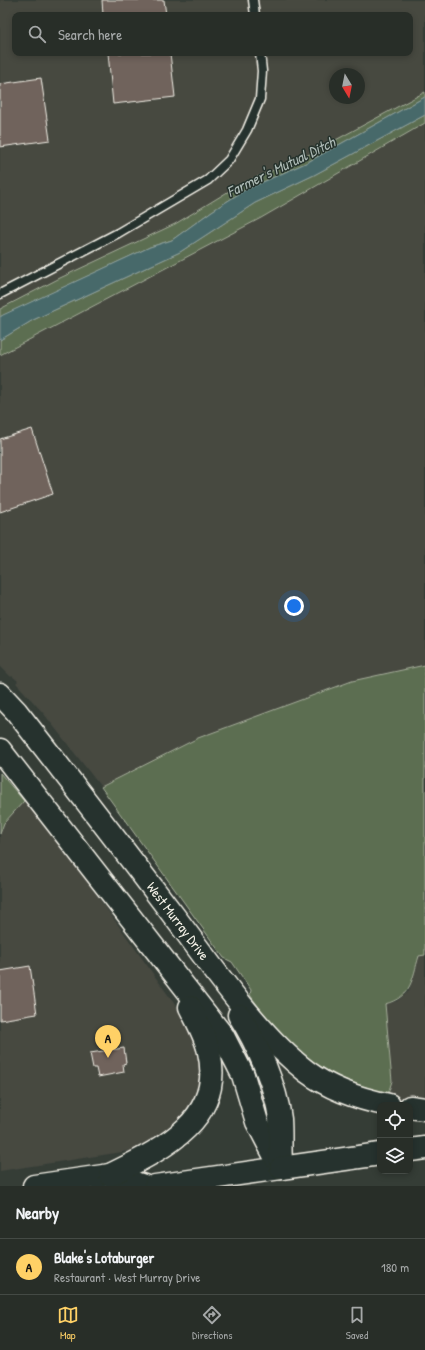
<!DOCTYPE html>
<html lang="en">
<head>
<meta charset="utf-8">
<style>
	:root { --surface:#282e28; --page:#343a34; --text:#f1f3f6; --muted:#a5a8a8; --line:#444a45; --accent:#ffd166 }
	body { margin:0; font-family:"Patrick Hand",sans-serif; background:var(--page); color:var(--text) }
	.controls { position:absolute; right:12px; bottom:12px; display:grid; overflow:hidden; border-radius:8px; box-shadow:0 2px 6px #0003 }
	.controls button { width:36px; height:36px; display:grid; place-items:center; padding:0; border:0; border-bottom:1px solid var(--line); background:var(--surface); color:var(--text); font:20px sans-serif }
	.compass { position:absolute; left:329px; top:68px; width:36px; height:36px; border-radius:50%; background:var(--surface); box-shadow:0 2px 6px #0003; rotate:170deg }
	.you { position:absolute; left:294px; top:606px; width:14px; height:14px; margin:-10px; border:3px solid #fff; border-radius:50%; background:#1a73e8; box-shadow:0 0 0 6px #1a73e833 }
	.badge { display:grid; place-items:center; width:26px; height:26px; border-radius:50%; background:var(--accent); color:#111; font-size:13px; font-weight:700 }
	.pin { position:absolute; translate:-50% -33px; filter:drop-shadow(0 1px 2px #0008) }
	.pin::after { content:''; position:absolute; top:21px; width:14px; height:12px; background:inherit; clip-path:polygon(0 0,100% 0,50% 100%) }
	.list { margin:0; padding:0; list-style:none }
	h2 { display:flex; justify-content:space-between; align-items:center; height:52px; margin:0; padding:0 16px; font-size:17px }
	h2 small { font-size:13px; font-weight:400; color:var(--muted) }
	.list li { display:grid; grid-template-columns:26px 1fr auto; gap:12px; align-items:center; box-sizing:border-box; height:56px; padding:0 16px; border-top:1px solid var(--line) }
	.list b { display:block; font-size:15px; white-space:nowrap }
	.list p { margin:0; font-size:13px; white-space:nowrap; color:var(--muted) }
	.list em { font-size:13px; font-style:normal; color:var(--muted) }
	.icon { flex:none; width:22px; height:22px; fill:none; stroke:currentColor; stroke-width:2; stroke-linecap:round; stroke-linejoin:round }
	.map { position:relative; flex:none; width:425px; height:1186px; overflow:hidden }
	.search { position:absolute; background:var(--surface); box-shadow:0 2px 6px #0003; left:12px; right:12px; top:12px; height:44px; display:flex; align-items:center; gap:10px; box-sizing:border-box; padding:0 14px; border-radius:8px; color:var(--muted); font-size:15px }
	.sheet { height:108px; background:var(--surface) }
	nav { display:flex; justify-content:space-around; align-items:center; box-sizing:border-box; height:56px; border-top:1px solid var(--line); background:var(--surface); font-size:11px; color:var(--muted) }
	nav a { display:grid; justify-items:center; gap:2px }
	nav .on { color:var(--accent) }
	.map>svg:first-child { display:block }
	.built { fill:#464841; fill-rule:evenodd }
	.green { fill:#5c6e51; stroke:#a8b09c }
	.water { fill:#46696b; stroke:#8c9f9d }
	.building { fill:#6f635b; stroke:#f4f1e8 }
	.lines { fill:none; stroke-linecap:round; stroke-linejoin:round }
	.lane-casing { stroke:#f4f1e8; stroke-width:11 }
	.primary-casing { stroke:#f4f1e8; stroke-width:25 }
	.highway-casing { stroke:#f4f1e8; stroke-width:25 }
	.lane { stroke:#26332d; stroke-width:8 }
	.primary { stroke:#26332d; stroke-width:22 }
	.highway { stroke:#26332d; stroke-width:22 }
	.labels { text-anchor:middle; stroke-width:3; stroke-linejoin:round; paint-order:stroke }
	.street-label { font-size:14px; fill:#f4f1e8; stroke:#26332d }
	.water-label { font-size:15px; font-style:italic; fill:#aebbb6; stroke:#26332d }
</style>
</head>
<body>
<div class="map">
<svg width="425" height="1186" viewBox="0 0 425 1186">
	<rect width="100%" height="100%" fill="#353d36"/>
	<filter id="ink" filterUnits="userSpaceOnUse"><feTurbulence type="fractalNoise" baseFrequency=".025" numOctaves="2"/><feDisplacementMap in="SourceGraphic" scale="8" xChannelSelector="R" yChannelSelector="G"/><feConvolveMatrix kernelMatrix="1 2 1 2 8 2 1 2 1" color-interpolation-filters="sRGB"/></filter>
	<g filter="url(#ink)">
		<g class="built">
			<path d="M0,0H425V92L304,157L239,185L175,224L60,278L0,309ZM15,15H410V53H15ZM335,74H359V98H335Z"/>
			<polygon points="425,123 425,665 352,681 198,738 101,787 44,714 16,683 18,681 12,676 11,677 0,666 0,355 261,218"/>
			<polygon points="27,797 196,1034 204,1075 192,1115 148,1148 0,1171 0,834 4,823"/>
			<polygon points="425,955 425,1097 423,1097 423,1100 393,1099 388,1094 392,1081 385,1004 397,1001 409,991 419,956"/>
		</g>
		<g class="green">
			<polygon points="425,92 425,97 308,162 245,190 212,211 172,240 150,247 0,317 0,309 60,278 175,224 239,185 304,157"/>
			<polygon points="425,115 425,123 261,218 0,355 0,340 33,320 180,252 255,203 314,175"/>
			<path d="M425,665V955L419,956C412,979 412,997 385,1004L392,1081L388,1094C323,1077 289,1050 250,995L251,990L232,962L224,958L101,787L198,738L352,681Z"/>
			<polygon points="0,773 24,801 4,823 0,834"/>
		</g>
		<polygon class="water" points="425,97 425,115 314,175 255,203 180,252 33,320 0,340 0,317 3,315 150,247 172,240 212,211 245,190 308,162"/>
		<g class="building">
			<polygon points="102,0 164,0 166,15 103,15"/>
			<polygon points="108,53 170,53 175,97 113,104"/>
			<polygon points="41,78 50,140 0,147 0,84"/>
			<polygon points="32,429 53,494 0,512 0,439"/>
			<polygon points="30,966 37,1014 0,1020 0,971"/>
			<polygon points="124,1048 126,1063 123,1064 124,1072 98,1077 96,1068 93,1068 90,1053"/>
		</g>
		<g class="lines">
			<defs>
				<g id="lane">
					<polyline points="253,0 255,15"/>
					<polyline points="0,294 118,233 208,180 229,160 247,130 260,99 262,71 260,53"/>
				</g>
				<g id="primary">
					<polyline points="34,1186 110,1175 144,1186"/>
					<polyline points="155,1186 281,1168"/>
				</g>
				<g id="highway">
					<path d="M0,694L16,711C70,780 124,850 177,920C214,969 258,1034 306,1071C331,1090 359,1099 389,1105"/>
					<polyline points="0,750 223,1036 243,1075 257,1122 281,1168"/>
					<path d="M239,1015C257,1043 276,1086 280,1119C281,1133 280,1148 281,1163"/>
					<polyline points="410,1107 425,1109"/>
					<polyline points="410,1150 425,1148"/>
					<polyline points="281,1168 380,1154"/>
					<path d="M110,1175C160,1150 225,1121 209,1052C206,1037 197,1021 190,1007"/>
				</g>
			</defs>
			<use href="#lane" class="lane-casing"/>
			<use href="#primary" class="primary-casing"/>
			<use href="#highway" class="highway-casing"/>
			<use href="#lane" class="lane"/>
			<use href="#primary" class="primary"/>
			<use href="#highway" class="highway"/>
		</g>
	</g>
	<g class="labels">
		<g class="street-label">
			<text transform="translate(178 921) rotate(53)" y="5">West Murray Drive</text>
		</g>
		<g class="water-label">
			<text transform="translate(281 167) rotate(-26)" y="5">Farmer's Mutual Ditch</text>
		</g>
	</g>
</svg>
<div class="controls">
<button><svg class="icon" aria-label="locate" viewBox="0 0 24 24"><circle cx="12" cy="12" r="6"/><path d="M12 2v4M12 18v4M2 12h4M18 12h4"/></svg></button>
<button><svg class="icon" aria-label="layers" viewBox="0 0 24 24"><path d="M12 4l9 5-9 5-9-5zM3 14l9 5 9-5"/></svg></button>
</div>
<svg class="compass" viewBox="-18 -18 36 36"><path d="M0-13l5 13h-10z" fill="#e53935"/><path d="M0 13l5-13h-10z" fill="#a5a8a8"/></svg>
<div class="you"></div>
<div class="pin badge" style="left:108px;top:1058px">A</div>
<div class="search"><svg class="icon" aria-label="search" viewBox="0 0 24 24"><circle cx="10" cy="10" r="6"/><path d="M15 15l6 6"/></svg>Search here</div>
</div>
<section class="sheet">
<h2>Nearby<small></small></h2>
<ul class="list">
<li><span class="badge">A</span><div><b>Blake's Lotaburger</b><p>Restaurant · West Murray Drive</p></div><em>180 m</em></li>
</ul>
</section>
<nav>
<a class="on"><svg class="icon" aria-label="map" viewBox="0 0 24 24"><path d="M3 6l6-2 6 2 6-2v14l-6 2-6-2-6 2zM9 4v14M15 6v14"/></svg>Map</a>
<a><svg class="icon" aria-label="directions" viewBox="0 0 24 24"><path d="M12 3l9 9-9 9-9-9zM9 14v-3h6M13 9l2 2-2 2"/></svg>Directions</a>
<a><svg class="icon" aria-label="saved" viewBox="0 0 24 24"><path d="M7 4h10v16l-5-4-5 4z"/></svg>Saved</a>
</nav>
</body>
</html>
